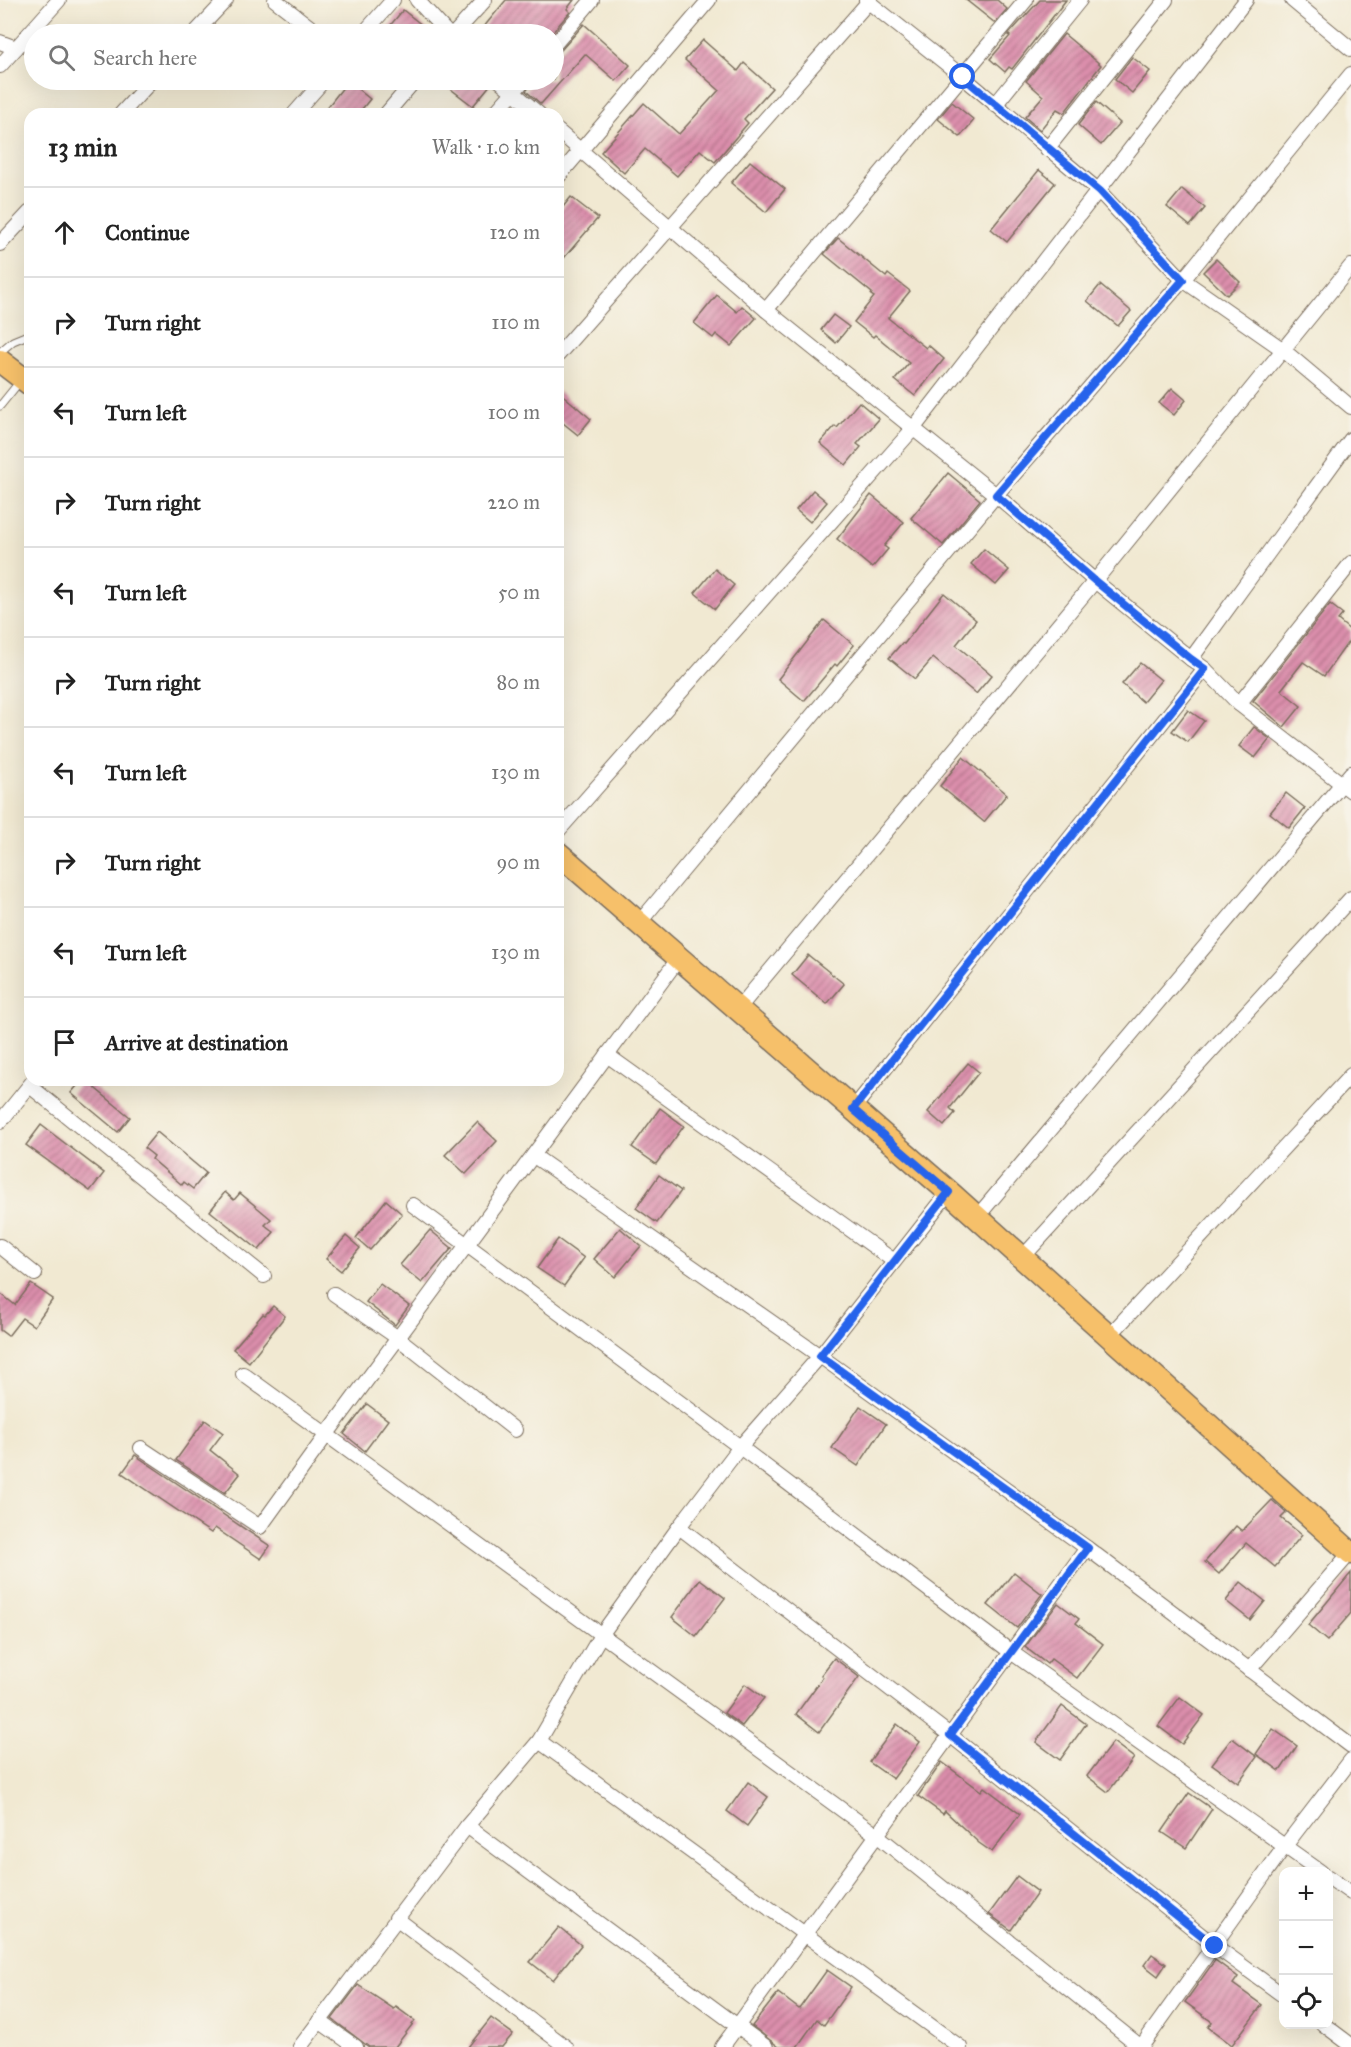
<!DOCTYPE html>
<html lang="en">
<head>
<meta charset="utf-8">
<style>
	:root { --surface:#fff; --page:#f2f2f2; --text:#222; --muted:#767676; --line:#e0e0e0 }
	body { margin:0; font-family:"IM FELL Great Primer",serif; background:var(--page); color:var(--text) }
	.controls { position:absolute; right:18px; bottom:18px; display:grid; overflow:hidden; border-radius:12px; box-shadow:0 6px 24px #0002 }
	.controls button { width:54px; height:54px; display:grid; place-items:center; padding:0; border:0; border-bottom:2px solid var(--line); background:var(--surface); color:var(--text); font:30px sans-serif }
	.stop { position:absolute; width:18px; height:18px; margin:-14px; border:4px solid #2563eb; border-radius:50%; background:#fff }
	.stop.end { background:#2563eb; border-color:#fff; box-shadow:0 2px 6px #0008 }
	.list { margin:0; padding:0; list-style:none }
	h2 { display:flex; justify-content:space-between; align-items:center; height:78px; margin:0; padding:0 24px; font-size:26px }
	h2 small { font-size:20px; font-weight:400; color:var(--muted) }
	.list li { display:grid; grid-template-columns:39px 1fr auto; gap:18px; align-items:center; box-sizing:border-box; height:90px; padding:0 24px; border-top:2px solid var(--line) }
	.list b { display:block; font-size:22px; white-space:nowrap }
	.list em { font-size:20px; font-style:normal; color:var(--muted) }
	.icon { flex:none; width:33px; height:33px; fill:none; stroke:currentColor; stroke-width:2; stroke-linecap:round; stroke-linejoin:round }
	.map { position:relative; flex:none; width:1351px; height:2047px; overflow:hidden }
	.search { position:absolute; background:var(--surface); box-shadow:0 6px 24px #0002; left:24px; top:24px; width:540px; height:66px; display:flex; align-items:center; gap:15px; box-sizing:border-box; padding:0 21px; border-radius:33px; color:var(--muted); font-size:22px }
	.panel { position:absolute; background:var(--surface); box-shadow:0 6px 24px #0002; left:24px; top:108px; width:540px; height:978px; border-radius:18px }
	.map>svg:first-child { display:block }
	.building { fill:url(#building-hatch) }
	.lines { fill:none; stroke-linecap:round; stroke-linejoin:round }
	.service-casing { stroke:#7b6d5d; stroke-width:9 }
	.minor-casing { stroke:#7b6d5d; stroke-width:16 }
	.primary-casing { stroke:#7b6d5d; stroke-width:25 }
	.service { stroke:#fff; stroke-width:7 }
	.minor { stroke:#fff; stroke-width:14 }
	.primary { stroke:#f6c06b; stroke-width:22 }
	.route { stroke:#2563eb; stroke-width:8 }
</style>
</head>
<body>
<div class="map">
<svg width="1351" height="2047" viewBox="0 0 1351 2047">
	<defs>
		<pattern id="building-hatch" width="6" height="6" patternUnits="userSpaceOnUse" patternTransform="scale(1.5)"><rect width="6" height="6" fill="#db8eac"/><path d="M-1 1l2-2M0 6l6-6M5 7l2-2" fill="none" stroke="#b3748b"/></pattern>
	</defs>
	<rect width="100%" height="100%" fill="#f7f3e8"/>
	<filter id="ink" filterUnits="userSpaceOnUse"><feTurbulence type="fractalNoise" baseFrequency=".0167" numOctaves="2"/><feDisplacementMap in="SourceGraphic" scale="12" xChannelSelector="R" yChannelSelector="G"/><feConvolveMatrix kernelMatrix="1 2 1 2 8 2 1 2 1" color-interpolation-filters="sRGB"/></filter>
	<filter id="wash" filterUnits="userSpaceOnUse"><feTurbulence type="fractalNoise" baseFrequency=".008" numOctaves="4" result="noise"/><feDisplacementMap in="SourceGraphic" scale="24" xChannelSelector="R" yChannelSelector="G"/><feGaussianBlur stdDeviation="1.35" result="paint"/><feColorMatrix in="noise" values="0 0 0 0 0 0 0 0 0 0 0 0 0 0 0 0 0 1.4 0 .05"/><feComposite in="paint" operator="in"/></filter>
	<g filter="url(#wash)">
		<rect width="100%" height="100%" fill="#f1e9d2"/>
		<g id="blocks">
			<g class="building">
				<polygon points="506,0 574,0 567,9 570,12 551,34 478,34"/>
				<polygon points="966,0 997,0 1007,9 995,23"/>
				<polygon points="1040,0 1066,0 1012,69 1009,67 1005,72 990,59 1010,36 1008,35"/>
				<polygon points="403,10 433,34 383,34"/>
				<polygon points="584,24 630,65 616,81 585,54 541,104 526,91 535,80 554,80 554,58"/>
				<polygon points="1064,34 1101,65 1064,113 1057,109 1040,130 1025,117 1043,96 1026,81"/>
				<polygon points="703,40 738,71 744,63 772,88 744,119 748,123 715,162 700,150 677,176 645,149 624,173 601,152 644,103 679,134 719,90 685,60"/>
				<polygon points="1132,57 1150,71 1132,93 1115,79"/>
				<polygon points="439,80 490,80 491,84 473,106"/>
				<polygon points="348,81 370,99 358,114 322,114"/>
				<polygon points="952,102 974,120 960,137 938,119"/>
				<polygon points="1096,102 1120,123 1101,145 1078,125"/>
				<polygon points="750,161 785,189 766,212 731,183"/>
				<polygon points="1039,170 1055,183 1007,242 991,229"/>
				<polygon points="1182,189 1205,208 1190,226 1167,207"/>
				<polygon points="571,197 598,218 558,265 558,213"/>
				<polygon points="838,238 886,277 888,274 910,291 888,318 926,348 928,345 944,359 915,396 895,380 909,363 875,335 873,337 854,322 874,297 871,295 872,293 824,254"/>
				<polygon points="1216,259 1240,282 1227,295 1203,272"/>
				<polygon points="1100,285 1131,311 1118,326 1087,301"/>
				<polygon points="717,295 737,312 742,306 756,318 731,346 716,334 713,338 694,323"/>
				<polygon points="833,315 849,327 836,343 821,330"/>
				<polygon points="1172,388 1186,400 1174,415 1159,403"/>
				<polygon points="558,391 591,419 578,435 558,419"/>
				<polygon points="859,402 879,419 857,444 861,447 846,465 820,443 835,426 837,428"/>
				<polygon points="948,473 980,500 943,545 911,518"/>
				<polygon points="813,490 827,502 810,522 796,510"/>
				<polygon points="871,495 904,522 884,546 888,549 872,568 837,539"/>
				<polygon points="984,549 1009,570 996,585 971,564"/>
				<polygon points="715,569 734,585 715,609 695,593"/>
				<polygon points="944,593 976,620 956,645 992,675 976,694 933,658 915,679 889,658 902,643 904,644"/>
				<polygon points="1330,604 1343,614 1338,620 1351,631 1351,638 1324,676 1303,662 1281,690 1301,706 1284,727 1253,701"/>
				<polygon points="824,620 854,645 837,666 835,664 804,701 778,679"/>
				<polygon points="1140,663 1161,680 1143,702 1122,684"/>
				<polygon points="1188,710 1204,721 1188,742 1172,731"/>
				<polygon points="1254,727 1270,739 1255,758 1239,746"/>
				<polygon points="963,757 1007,794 984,822 940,786"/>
				<polygon points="1286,793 1305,808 1289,828 1270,813"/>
				<polygon points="808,955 844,984 827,1004 792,975"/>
				<polygon points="968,1063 979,1072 950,1108 955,1113 944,1126 928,1112"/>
				<polygon points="82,1080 85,1080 130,1117 118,1132 71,1093"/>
				<polygon points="660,1108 684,1126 656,1164 632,1147"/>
				<polygon points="477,1122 497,1141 466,1174 445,1155"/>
				<polygon points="41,1125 104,1173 90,1191 26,1145"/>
				<polygon points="157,1132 206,1173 193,1189 184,1182 182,1185 152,1159 154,1156 144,1148"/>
				<polygon points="659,1175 681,1191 657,1223 636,1208"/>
				<polygon points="225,1192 234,1200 240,1193 271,1219 265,1225 274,1232 259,1250 210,1211"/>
				<polygon points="386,1200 402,1214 370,1250 356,1238"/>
				<polygon points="620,1228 641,1246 615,1277 594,1259"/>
				<polygon points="430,1230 452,1248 422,1283 400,1265"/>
				<polygon points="346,1236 360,1248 341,1271 326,1259"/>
				<polygon points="558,1239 584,1258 564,1286 537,1268"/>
				<polygon points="31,1284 53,1299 34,1326 22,1318 8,1336 0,1330 0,1293 15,1305"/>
				<polygon points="380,1284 409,1306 395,1325 366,1302"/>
				<polygon points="273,1306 285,1316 249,1362 233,1349 263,1314 265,1315"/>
				<polygon points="367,1404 388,1420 365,1451 344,1434"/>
				<polygon points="860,1406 886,1424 858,1466 832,1448"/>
				<polygon points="205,1420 223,1433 210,1450 240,1474 225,1493 176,1460"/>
				<polygon points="135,1455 270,1546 261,1559 215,1528 211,1533 122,1473"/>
				<polygon points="1272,1500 1286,1513 1281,1518 1302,1535 1275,1567 1246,1543 1219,1574 1205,1562 1236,1526 1242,1531"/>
				<polygon points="1014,1572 1042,1594 1017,1628 988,1605"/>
				<polygon points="1351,1573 1351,1613 1327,1641 1308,1625"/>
				<polygon points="700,1579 725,1598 696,1636 672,1617"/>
				<polygon points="1241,1582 1265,1601 1250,1620 1226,1601"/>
				<polygon points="1058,1603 1079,1619 1076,1623 1103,1644 1077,1678 1051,1659 1047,1664 1025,1647"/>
				<polygon points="834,1658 859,1677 819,1732 796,1714 823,1677 821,1675"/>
				<polygon points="745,1684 764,1698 742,1726 724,1713"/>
				<polygon points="1180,1697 1204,1715 1182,1744 1158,1726"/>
				<polygon points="1062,1706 1086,1724 1060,1760 1036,1742"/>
				<polygon points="897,1724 920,1742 893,1779 869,1762"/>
				<polygon points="1273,1729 1297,1746 1280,1771 1256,1754"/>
				<polygon points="1232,1738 1257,1757 1238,1783 1212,1764"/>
				<polygon points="1113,1742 1134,1758 1108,1792 1087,1776"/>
				<polygon points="942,1762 981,1791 984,1787 1020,1814 992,1852 979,1843 945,1811 943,1814 918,1796"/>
				<polygon points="748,1782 768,1797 747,1826 727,1811"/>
				<polygon points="1189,1793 1212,1809 1186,1848 1162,1832"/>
				<polygon points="1017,1876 1038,1892 1011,1930 989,1914"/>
				<polygon points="559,1927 581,1945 553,1980 530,1962"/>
				<polygon points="1152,1954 1166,1964 1158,1976 1144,1965"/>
				<polygon points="1215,1960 1238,1977 1233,1984 1262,2005 1232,2045 1208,2027 1212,2022 1185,2002"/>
				<polygon points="827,1970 851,1987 824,2025 817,2019 797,2047 779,2047 752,2026 778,1993 799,2009"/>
				<polygon points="358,1985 394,2009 396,2007 415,2021 395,2047 369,2047 332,2019"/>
				<polygon points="491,2018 513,2034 502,2047 468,2047"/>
			</g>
		</g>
	</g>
	<g filter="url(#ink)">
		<use href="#blocks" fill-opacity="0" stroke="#7b6d5d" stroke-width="1.5"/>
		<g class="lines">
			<defs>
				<g id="service">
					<polyline points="0,352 13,341 30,334"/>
					<polyline points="0,406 21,380"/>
				</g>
				<g id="minor">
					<polyline points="275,0 319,34"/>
					<polyline points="417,0 448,34"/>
					<polyline points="866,0 963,77 1099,191 1183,280 1282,349 1351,407"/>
					<polyline points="1292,0 1351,49"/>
					<polyline points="194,34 226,0"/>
					<polyline points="363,34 393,0"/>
					<polyline points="454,34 485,0"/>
					<polyline points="0,42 16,48"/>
					<polyline points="554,45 592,0"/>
					<polyline points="0,66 59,0"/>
					<polyline points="499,80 539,114"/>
					<polyline points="995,105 1080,0"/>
					<polyline points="121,114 152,80"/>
					<polyline points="294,114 324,80"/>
					<polyline points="386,114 415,80"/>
					<polyline points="494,114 524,80"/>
					<polyline points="558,131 766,310 996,495 1095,581 1191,659 1205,669 1239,704 1351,791"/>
					<polyline points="1047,149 1166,0"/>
					<polyline points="558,177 709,0"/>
					<polyline points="0,244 30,212"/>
					<polyline points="766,310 1026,0"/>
					<polyline points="558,355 870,0"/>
					<polyline points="1191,659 1351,439"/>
					<polyline points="1239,704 1351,563"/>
					<polyline points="558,831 913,429 1246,0"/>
					<polyline points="639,923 996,495 1183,280 1351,74"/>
					<polyline points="738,1009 1095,581 1351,266"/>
					<polyline points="607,1055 894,1261"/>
					<polyline points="30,1086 264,1276"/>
					<polyline points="853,1109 1205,669"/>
					<polyline points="0,1122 34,1080"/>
					<polyline points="534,1156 820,1356 1087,1548"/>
					<polyline points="413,1205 740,1447 1011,1652 1321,1872"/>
					<polyline points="977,1217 1351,773"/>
					<polyline points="0,1246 35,1274"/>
					<polyline points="1022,1258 1351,898"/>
					<polyline points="334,1294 398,1338 515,1430"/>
					<polyline points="1109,1336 1351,1075"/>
					<polyline points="243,1374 878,1836 1141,2047"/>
					<polyline points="141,1448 260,1527 327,1434 679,958"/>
					<polyline points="679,1527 950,1735 1215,1946 1284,1996"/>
					<polyline points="1249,1670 1351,1552"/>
					<polyline points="539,1741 960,2047"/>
					<polyline points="467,1826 766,2047"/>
					<polyline points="1328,1877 1351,1893"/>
					<polyline points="396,1918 566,2047"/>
					<polyline points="319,2021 356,2047"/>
					<polyline points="1323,2024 1351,2045"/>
					<polyline points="300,2047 467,1826 539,1741 601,1635 679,1527 740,1447 820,1356 949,1192"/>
					<polyline points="722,2047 1087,1548 1351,1746"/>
					<polyline points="1141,2047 1285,1846 1351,1760"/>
				</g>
				<g id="primary">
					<polyline points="0,361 30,384"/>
					<polyline points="558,853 949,1192 1351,1553"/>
				</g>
			</defs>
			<use href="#service" class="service-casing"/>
			<use href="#minor" class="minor-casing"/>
			<use href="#primary" class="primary-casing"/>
			<use href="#service" class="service"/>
			<use href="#minor" class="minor"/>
			<use href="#primary" class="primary"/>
		</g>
	</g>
	<g class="lines" filter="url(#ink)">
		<polyline class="route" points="963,77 1100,191 1183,280 996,495 1095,581 1191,659 1205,669 853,1109 949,1192 820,1356 1088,1548 950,1735 1215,1946"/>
	</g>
</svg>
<div class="controls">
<button>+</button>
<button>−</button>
<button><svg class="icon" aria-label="locate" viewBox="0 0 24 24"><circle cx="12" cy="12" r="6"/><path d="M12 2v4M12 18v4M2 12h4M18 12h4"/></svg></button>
</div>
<div class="stop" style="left:963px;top:77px"></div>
<div class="stop end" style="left:1215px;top:1946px"></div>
<div class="search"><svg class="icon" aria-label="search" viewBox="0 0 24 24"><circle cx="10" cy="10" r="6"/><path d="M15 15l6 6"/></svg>Search here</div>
<section class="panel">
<h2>13 min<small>Walk · 1.0 km</small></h2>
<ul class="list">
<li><svg class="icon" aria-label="ahead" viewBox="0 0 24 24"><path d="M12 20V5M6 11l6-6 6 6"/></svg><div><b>Continue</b></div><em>120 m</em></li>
<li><svg class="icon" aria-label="right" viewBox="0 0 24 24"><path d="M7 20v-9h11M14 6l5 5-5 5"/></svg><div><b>Turn right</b></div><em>110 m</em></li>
<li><svg class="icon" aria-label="left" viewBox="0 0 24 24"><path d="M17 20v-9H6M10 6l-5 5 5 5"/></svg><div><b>Turn left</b></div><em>100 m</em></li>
<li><svg class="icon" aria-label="right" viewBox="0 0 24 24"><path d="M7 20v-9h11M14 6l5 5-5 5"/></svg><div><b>Turn right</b></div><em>220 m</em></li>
<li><svg class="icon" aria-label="left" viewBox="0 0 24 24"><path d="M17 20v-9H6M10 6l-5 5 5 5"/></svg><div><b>Turn left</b></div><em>50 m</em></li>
<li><svg class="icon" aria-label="right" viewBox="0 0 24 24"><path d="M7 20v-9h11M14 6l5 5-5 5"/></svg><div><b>Turn right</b></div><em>80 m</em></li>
<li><svg class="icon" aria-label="left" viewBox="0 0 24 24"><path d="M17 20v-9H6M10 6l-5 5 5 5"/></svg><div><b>Turn left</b></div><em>130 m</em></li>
<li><svg class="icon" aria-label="right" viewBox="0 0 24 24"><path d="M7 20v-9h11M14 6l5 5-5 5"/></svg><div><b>Turn right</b></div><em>90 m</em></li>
<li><svg class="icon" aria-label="left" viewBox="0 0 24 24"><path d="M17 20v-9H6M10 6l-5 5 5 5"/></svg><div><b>Turn left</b></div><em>130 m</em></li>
<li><svg class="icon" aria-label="arrive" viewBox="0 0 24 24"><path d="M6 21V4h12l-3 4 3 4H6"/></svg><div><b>Arrive at destination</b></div></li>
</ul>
</section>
</div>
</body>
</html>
